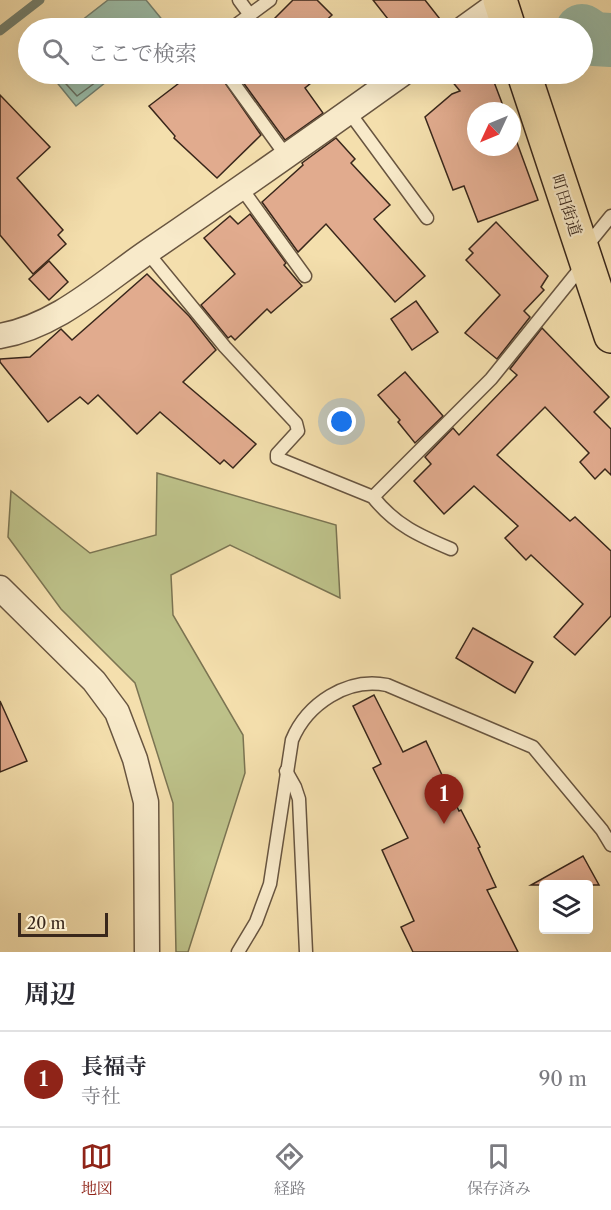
<!DOCTYPE html>
<html lang="ja">
<head>
<meta charset="utf-8">
<style>
	:root { --surface:#fff; --page:#f2f2f3; --text:#2b2b33; --muted:#7c7c81; --line:#e1e1e2; --accent:#8f2418 }
	body { margin:0; font-family:"Libre Caslon Text","Noto Serif JP",serif; background:var(--page); color:var(--text) }
	.controls { position:absolute; right:18px; bottom:18px; display:grid; overflow:hidden; border-radius:6px; box-shadow:0 6px 24px #0002 }
	.controls button { width:54px; height:54px; display:grid; place-items:center; padding:0; border:0; border-bottom:2px solid var(--line); background:var(--surface); color:var(--text); font:30px sans-serif }
	.compass { position:absolute; left:467px; top:102px; width:54px; height:54px; border-radius:50%; background:var(--surface); box-shadow:0 6px 24px #0002; rotate:226deg }
	.scale { position:absolute; left:18px; bottom:15px; width:90px; box-sizing:border-box; padding-left:6px; border:3px solid #39271b; border-top:0; font-size:16px; line-height:21px; white-space:nowrap; color:#39271b; -webkit-text-stroke:4px #f8eaca; paint-order:stroke }
	.you { position:absolute; left:342px; top:422px; width:21px; height:21px; margin:-15px; border:4px solid #fff; border-radius:50%; background:#1a73e8; box-shadow:0 0 0 9px #1a73e833 }
	.badge { display:grid; place-items:center; width:39px; height:39px; border-radius:50%; background:var(--accent); color:#fff; font-size:20px; font-weight:700 }
	.pin { position:absolute; translate:-50% -50px; filter:drop-shadow(0 2px 3px #0008) }
	.pin::after { content:''; position:absolute; top:32px; width:21px; height:18px; background:inherit; clip-path:polygon(0 0,100% 0,50% 100%) }
	.list { margin:0; padding:0; list-style:none }
	h2 { display:flex; justify-content:space-between; align-items:center; height:78px; margin:0; padding:0 24px; font-size:26px }
	h2 small { font-size:20px; font-weight:400; color:var(--muted) }
	.list li { display:grid; grid-template-columns:39px 1fr auto; gap:18px; align-items:center; box-sizing:border-box; height:96px; padding:0 24px; border-top:2px solid var(--line) }
	.list b { display:block; font-size:22px; white-space:nowrap }
	.list p { margin:0; font-size:20px; white-space:nowrap; color:var(--muted) }
	.list em { font-size:20px; font-style:normal; color:var(--muted) }
	.icon { flex:none; width:33px; height:33px; fill:none; stroke:currentColor; stroke-width:2; stroke-linecap:round; stroke-linejoin:round }
	.map { position:relative; flex:none; width:611px; height:952px; overflow:hidden }
	.search { position:absolute; background:var(--surface); box-shadow:0 6px 24px #0002; left:18px; right:18px; top:18px; height:66px; display:flex; align-items:center; gap:15px; box-sizing:border-box; padding:0 21px; border-radius:33px; color:var(--muted); font-size:22px }
	.sheet { height:174px; background:var(--surface) }
	nav { display:flex; justify-content:space-around; align-items:center; box-sizing:border-box; height:84px; border-top:2px solid var(--line); background:var(--surface); font-size:16px; color:var(--muted) }
	nav a { display:grid; justify-items:center; gap:3px }
	nav .on { color:var(--accent) }
	.map>svg:first-child { display:block }
	.green { fill:#bdc189; stroke:#7b7452; stroke-width:1.5 }
	.water { fill:#9cbda8; stroke:#748170; stroke-width:1.5 }
	.lines { fill:none; stroke-linecap:round; stroke-linejoin:round }
	.shore { stroke:#6a7262; stroke-width:1.5 }
	.stream { stroke:#748170; stroke-width:9 }
	.river { stroke:#9cbda8; stroke-width:54 }
	.building { fill:#e1ab8e; stroke:#39271b; stroke-width:1.5 }
	.lane-casing { stroke:#685540; stroke-width:15 }
	.street-casing { stroke:#685540; stroke-width:27 }
	.primary-casing { stroke:#39271b; stroke-width:36 }
	.lane { stroke:#f8eaca; stroke-width:12 }
	.street { stroke:#f8eaca; stroke-width:24 }
	.primary { stroke:#f4dfad; stroke-width:33 }
	.labels { text-anchor:middle; stroke-width:4.5; stroke-linejoin:round; paint-order:stroke }
	.street-label { font-size:16px; fill:#39271b; stroke:#f8eaca }
</style>
</head>
<body>
<div class="map">
<svg width="611" height="952" viewBox="0 0 611 952">
	<rect width="100%" height="100%" fill="#f4dfad"/>
	<filter id="stains"><feTurbulence type="fractalNoise" baseFrequency=".00333" numOctaves="4"/><feColorMatrix values="0 0 0 0 .2 0 0 0 0 .09 0 0 0 0 .02 0 0 0 .5 -.17"/></filter>
	<radialGradient id="worn" r=".72"><stop offset=".6" stop-color="#630" stop-opacity="0"/><stop offset="1" stop-color="#630" stop-opacity=".3"/></radialGradient>
	<polygon class="green" points="157,473 336,525 340,598 230,545 171,575 173,615 243,735 245,773 188,952 176,952 173,803 135,683 61,609 8,537 11,491 90,553 156,535"/>
	<g class="water">
		<polygon points="108,0 146,0 169,28 72,28"/>
		<polygon points="50,74 116,74 76,106"/>
	</g>
	<g class="lines">
		<polyline class="shore" points="57,74 77,96 107,74"/>
		<polyline class="stream" points="0,31 40,0"/>
		<polyline class="river" points="582,31 594,39 611,40"/>
	</g>
	<g class="building">
		<polygon points="293,0 317,0 332,15 318,28 265,28"/>
		<polygon points="373,0 425,0 447,28 395,28"/>
		<polygon points="191,74 219,74 261,135 217,178 174,138 175,136 149,106"/>
		<polygon points="237,74 322,74 305,88 323,113 285,140"/>
		<polygon points="446,74 491,74 505,111 476,111 476,147 512,147 512,129 538,200 478,222 464,186 453,190 425,117 452,94 460,91"/>
		<polygon points="0,95 50,147 17,178 63,230 58,235 66,244 33,274 0,235"/>
		<polygon points="336,138 355,159 351,163 390,205 374,219 425,276 395,302 326,224 298,252 262,202 303,165 302,163"/>
		<polygon points="250,214 286,263 284,265 302,286 271,313 267,309 235,340 231,336 228,338 201,305 235,274 204,238 230,216 238,224"/>
		<polygon points="496,222 548,276 541,287 544,290 524,311 530,317 497,359 465,333 500,295 466,260 473,253 469,249"/>
		<polygon points="49,261 68,282 49,300 29,279"/>
		<polygon points="147,274 189,316 216,350 183,382 256,444 233,468 224,460 220,464 160,412 137,434 98,395 88,404 80,397 48,422 0,362 0,359 30,357 61,329 72,340"/>
		<polygon points="416,301 438,332 412,350 391,319"/>
		<polygon points="542,328 609,397 594,412 611,429 611,475 605,469 595,479 580,462 589,453 545,407 497,455 570,521 575,517 611,551 611,616 575,655 554,637 583,604 531,555 526,560 505,538 518,526 474,486 444,514 414,481 431,464 425,457 453,428 459,435 517,375 510,369"/>
		<polygon points="405,372 443,416 415,443 398,422 400,420 378,395"/>
		<polygon points="473,628 533,662 515,693 456,658"/>
		<polygon points="374,695 403,752 426,741 459,811 461,810 480,847 478,848 496,887 487,890 518,952 413,952 401,927 414,921 382,850 408,838 373,768 381,764 353,706"/>
		<polygon points="0,701 27,761 0,772"/>
		<polygon points="583,856 599,885 531,885"/>
	</g>
	<g class="lines">
		<defs>
			<g id="lane">
				<polyline points="239,0 250,15"/>
				<polyline points="232,28 270,0"/>
				<polyline points="227,74 287,157"/>
				<polyline points="349,112 427,218"/>
				<polyline points="242,189 305,276"/>
				<polyline points="585,248 611,216"/>
				<path d="M147,252L225,347L296,423L298,431L277,454V458L373,497C395,525 420,536 451,549"/>
				<polyline points="373,497 491,379 583,265"/>
				<polyline points="286,771 295,787 299,799 306,952"/>
				<path d="M238,952L256,922L270,884L292,740C307,704 347,677 387,685L533,747L602,830L611,845"/>
			</g>
			<g id="street">
				<polyline points="464,28 500,2"/>
				<path d="M0,336C57,326 102,283 149,251C234,193 318,134 402,74"/>
				<polyline points="0,588 94,681 117,712 135,759 146,802 147,952"/>
			</g>
			<g id="primary">
				<polyline points="500,0 509,28"/>
				<polyline points="524,74 611,336"/>
			</g>
		</defs>
		<use href="#lane" class="lane-casing"/>
		<use href="#street" class="street-casing"/>
		<use href="#primary" class="primary-casing"/>
		<use href="#lane" class="lane"/>
		<use href="#street" class="street"/>
		<use href="#primary" class="primary"/>
	</g>
	<g class="labels">
		<g class="street-label">
			<text transform="translate(567 205) rotate(72)" y="6">町田街道</text>
		</g>
	</g>
	<rect width="100%" height="100%" filter="url(#stains)"/>
	<rect width="100%" height="100%" fill="url(#worn)"/>
</svg>
<div class="controls">
<button><svg class="icon" aria-label="layers" viewBox="0 0 24 24"><path d="M12 4l9 5-9 5-9-5zM3 14l9 5 9-5"/></svg></button>
</div>
<svg class="compass" viewBox="-18 -18 36 36"><path d="M0-13l5 13h-10z" fill="#e53935"/><path d="M0 13l5-13h-10z" fill="#7c7c81"/></svg>
<div class="scale">20 m</div>
<div class="you"></div>
<div class="pin badge" style="left:444px;top:824px">1</div>
<div class="search"><svg class="icon" aria-label="search" viewBox="0 0 24 24"><circle cx="10" cy="10" r="6"/><path d="M15 15l6 6"/></svg>ここで検索</div>
</div>
<section class="sheet">
<h2>周辺<small></small></h2>
<ul class="list">
<li><span class="badge">1</span><div><b>長福寺</b><p>寺社</p></div><em>90 m</em></li>
</ul>
</section>
<nav>
<a class="on"><svg class="icon" aria-label="map" viewBox="0 0 24 24"><path d="M3 6l6-2 6 2 6-2v14l-6 2-6-2-6 2zM9 4v14M15 6v14"/></svg>地図</a>
<a><svg class="icon" aria-label="directions" viewBox="0 0 24 24"><path d="M12 3l9 9-9 9-9-9zM9 14v-3h6M13 9l2 2-2 2"/></svg>経路</a>
<a><svg class="icon" aria-label="saved" viewBox="0 0 24 24"><path d="M7 4h10v16l-5-4-5 4z"/></svg>保存済み</a>
</nav>
</body>
</html>
